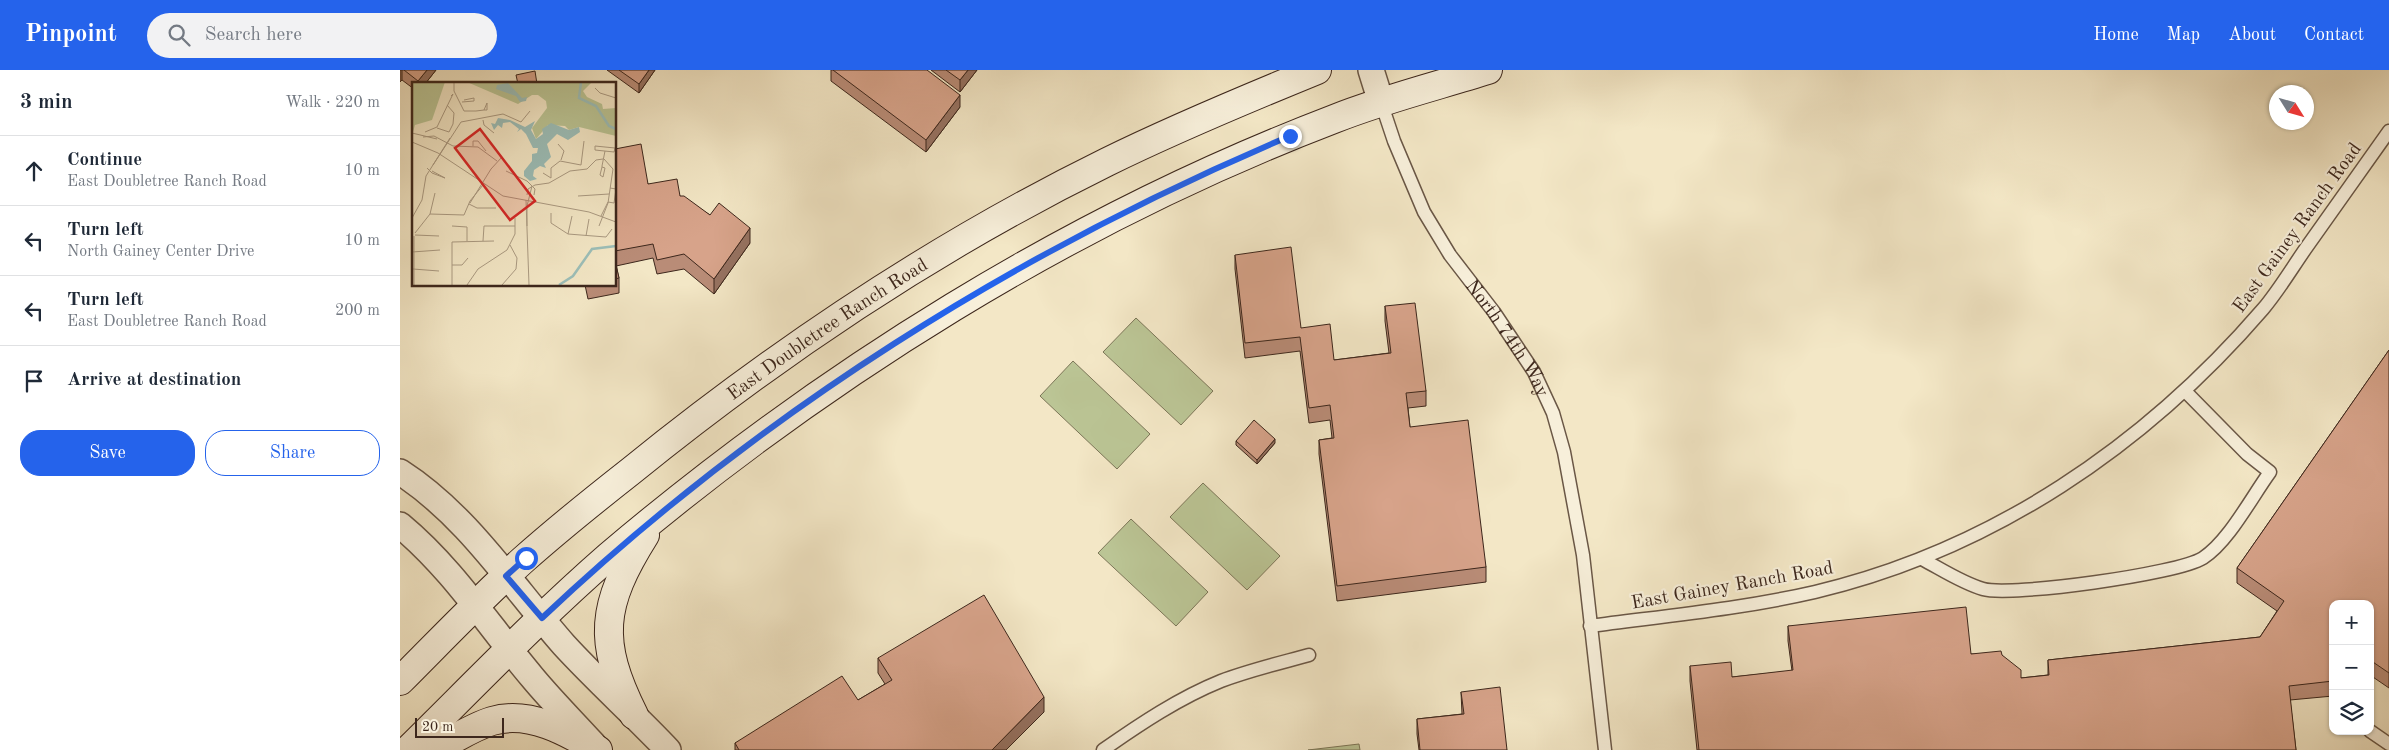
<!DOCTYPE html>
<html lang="en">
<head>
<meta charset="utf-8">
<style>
	:root { --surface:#fff; --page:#f2f2f3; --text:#1f2937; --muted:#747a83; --line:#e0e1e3; --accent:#2563eb }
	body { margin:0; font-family:"Old Standard TT",serif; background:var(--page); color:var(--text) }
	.controls { position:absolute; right:15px; bottom:15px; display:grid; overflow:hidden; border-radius:10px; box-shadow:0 1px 4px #0004 }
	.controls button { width:45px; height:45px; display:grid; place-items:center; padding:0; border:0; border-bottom:1px solid var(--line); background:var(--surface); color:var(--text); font:25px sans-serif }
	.compass { position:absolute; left:1869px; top:15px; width:45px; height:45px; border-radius:50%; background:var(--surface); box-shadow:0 1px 4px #0004; rotate:127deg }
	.scale { position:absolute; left:15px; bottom:12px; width:89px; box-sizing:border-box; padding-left:5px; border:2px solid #3d271c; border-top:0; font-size:14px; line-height:18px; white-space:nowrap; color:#3d271c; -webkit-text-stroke:4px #f7efda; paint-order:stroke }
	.stop { position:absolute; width:15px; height:15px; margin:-11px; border:4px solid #2563eb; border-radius:50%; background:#fff }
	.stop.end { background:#2563eb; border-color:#fff; box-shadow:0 1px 5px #0008 }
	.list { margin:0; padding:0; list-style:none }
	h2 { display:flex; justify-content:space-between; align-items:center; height:65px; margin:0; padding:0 20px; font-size:21px }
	h2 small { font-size:16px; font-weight:400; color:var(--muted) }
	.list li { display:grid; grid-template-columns:32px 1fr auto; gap:15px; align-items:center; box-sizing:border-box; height:70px; padding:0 20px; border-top:1px solid var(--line) }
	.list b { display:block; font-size:19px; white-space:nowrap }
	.list p { margin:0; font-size:16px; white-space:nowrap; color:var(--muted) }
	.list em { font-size:16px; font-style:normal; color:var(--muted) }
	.actions { display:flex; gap:10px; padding:15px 20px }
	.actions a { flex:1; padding:11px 0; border:1px solid var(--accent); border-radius:20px; text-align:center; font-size:18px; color:var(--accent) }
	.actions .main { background:var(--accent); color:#fff }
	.icon { flex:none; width:28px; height:28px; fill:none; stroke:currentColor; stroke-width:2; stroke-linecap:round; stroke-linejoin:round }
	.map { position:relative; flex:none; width:1989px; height:680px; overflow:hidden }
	header { display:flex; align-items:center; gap:30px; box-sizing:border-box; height:70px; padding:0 25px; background:var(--accent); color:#fff }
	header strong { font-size:24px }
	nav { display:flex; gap:28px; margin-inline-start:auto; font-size:18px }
	.search { width:350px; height:45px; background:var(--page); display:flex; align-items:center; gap:12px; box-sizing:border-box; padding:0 18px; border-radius:28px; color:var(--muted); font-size:19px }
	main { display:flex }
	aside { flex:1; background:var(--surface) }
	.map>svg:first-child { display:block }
	.green { fill:#bbc595; stroke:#7c7658 }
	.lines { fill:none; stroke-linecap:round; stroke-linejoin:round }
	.service-casing { stroke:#6a5746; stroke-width:15 }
	.minor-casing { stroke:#6a5746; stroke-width:28 }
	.secondary-casing { stroke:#3d271c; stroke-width:30 }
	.service { stroke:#f7efda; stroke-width:12 }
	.minor { stroke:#f7efda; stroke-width:25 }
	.secondary { stroke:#f7efda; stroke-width:28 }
	.wall { fill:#b98c77; stroke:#3d271c }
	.shaded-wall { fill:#967261; stroke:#3d271c }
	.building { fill:#d7a38a; stroke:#3d271c }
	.route { stroke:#2563eb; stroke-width:6 }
	.labels { text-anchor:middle; stroke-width:4.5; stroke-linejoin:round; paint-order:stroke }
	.street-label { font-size:19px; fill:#3d271c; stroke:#f7efda }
	.inset-river { fill:none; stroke:#9cbfb9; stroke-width:2.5 }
	.inset-road { fill:none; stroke:#aa9a82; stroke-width:1 }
	.view { fill:#d62828; fill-opacity:0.15; stroke:#d62828; stroke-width:2.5 }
	.inset-edge { fill:none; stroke:#3d271c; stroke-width:2.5 }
</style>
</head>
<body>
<header>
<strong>Pinpoint</strong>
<div class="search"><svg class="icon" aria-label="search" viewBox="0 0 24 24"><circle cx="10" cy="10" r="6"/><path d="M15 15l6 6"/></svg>Search here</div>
<nav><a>Home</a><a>Map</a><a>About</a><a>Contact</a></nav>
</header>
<main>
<aside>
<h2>3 min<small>Walk · 220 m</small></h2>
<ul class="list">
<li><svg class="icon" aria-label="ahead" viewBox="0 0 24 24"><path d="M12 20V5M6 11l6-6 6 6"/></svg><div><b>Continue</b><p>East Doubletree Ranch Road</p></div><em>10 m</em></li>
<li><svg class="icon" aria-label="left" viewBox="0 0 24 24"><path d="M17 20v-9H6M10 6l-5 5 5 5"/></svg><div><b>Turn left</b><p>North Gainey Center Drive</p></div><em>10 m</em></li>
<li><svg class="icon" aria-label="left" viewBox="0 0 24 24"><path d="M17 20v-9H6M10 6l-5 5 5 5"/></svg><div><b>Turn left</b><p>East Doubletree Ranch Road</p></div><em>200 m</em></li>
<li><svg class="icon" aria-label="arrive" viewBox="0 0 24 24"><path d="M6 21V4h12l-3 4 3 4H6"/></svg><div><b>Arrive at destination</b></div></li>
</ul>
<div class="actions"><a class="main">Save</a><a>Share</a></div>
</aside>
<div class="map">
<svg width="1989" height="680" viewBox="0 0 1989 680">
	<rect width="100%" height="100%" fill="#f3e7c6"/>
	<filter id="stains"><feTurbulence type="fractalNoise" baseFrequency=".004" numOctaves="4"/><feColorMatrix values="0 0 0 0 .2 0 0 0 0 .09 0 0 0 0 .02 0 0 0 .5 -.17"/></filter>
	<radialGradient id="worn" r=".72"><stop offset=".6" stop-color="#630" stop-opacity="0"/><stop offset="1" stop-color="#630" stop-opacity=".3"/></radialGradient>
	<g class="green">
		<polygon points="736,248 813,321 781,355 703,282"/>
		<polygon points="673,291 750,364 717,399 640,326"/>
		<polygon points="803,413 880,486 847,520 770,447"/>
		<polygon points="731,449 808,522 776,556 698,483"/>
		<polygon points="959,674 960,680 908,680"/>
	</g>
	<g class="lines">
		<defs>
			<g id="service">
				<path id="s1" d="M981,32L994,71L1024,142L1050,185L1094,242L1134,302L1153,343L1164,382L1183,485L1205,680"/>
				<path d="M1522,489C1541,499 1562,513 1583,519C1610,527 1778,504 1803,488C1829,471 1851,428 1870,402L1847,384L1785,321"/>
				<path d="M1190,556C1265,546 1341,539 1415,522C1592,480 1745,376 1863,239C1879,220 1892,198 1906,178C1934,139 1961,100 1989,61"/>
				<polyline points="1970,661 1989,674"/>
				<path d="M703,680C740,654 779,628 821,611C850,600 880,593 909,585"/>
			</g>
			<g id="minor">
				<polyline points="971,0 981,32"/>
				<path d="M0,402C67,445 112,516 164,575C197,611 234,644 268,680"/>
				<path d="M0,455C53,499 88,555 132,607C151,630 173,652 193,674"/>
			</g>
			<g id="secondary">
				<path id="s2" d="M0,611C41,570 81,528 123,490C158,459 194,430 231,401C379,281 536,176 707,92C776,58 846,29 917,0"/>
				<path d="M234,645C197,571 201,535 245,465"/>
				<path d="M8,680C74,615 139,547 209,486C424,304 670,150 934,49C984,29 1037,16 1088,0"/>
				<path d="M34,680C53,670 72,657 92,651C129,640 167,662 198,680"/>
			</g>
		</defs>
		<use href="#service" class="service-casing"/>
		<use href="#minor" class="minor-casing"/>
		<use href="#secondary" class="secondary-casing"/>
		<use href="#service" class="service"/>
		<use href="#minor" class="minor"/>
		<use href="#secondary" class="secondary"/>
	</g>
	<g class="wall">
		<polygon points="0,0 36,0 25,14 14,14 14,19 2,10 0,12"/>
		<polygon points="207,0 255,0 239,23"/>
		<polygon points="431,0 527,0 560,37 526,82 431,11"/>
		<polygon points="531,0 577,0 560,22"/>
		<polygon points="215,79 248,114 280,126 310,145 350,173 314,224 284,199 257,204 253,188 216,196 219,208 219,223 188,229 185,215 215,215"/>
		<polygon points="835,185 901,258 934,290 989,283 985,251 985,236 1026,321 1026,336 1008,338 1010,357 1086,497 1086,512 937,531 919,384 919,370 932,368 930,350 909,353 900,281 845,288 835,199"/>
		<polygon points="1989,280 1989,618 1970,605 1970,534 1933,534 1933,626 1890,630 1896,680 1297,680 1290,611 1290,596 1332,607 1392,601 1388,571 1388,556 1571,584 1602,585 1621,608 1648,605 1648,590 1860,567 1877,541 1837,513 1837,498"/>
		<polygon points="836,371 875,373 857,394 836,375"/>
		<polygon points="478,588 644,642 606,680 335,680 335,673 458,630 485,614 478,603"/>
		<polygon points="1061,622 1107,680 1019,680 1017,664 1017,649 1062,644"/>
	</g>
	<g class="shaded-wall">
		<polygon points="0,0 2,0 2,10 0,12"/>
		<polygon points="27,0 36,0 25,14 18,14 18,11"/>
		<polygon points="249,0 255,0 239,23 239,14"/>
		<polygon points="568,0 577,0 560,22 560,10"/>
		<polygon points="560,25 560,37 526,82 526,70"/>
		<polygon points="350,158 350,173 314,224 314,209"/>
		<polygon points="875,369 875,373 857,394 857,390"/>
		<polygon points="644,627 644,642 606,680 592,680"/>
	</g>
	<g class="building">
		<polygon points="4,0 27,0 18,11"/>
		<polygon points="219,0 249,0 239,14"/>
		<polygon points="433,0 527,0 560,25 526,70"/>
		<polygon points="546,0 568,0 560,10"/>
		<polygon points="135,1 137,14 118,14 116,5"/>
		<polygon points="241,74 248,114 277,109 280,126 284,126 310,145 319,133 350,158 314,209 284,184 257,190 253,174 215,181 215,79"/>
		<polygon points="891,177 901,258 930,254 934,290 991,283 985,236 1015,233 1026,321 1006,323 1010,357 1068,350 1086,497 937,516 919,370 934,368 930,335 909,338 900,267 845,273 835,185"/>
		<polygon points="215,190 219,208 215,209"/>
		<polygon points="1989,280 1989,603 1970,590 1970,534 1933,534 1933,611 1889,616 1896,680 1299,680 1290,596 1331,592 1332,607 1393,600 1388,556 1566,537 1571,584 1601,581 1602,585 1621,600 1621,608 1649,605 1648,590 1860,567 1884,531 1837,498"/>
		<polygon points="854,350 875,369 857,390 836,371"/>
		<polygon points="584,525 644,627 592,680 339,680 335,673 442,606 458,630 492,610 478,588"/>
		<polygon points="1100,617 1107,680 1020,680 1017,649 1064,644 1061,622"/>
	</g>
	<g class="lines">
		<path class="route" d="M126,488L106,506L142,548C359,343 615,182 890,66"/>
	</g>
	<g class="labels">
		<g class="street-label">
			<text transform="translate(1896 157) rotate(-54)" y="7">East Gainey Ranch Road</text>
			<text dy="7" stroke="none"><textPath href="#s2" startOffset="555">East Doubletree Ranch Road</textPath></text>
			<text dy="7" stroke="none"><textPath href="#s1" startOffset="270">North 74th Way</textPath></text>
			<text transform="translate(1332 514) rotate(-10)" y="7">East Gainey Ranch Road</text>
		</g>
	</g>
	<g transform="translate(12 12)">
		<rect width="204" height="204" fill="#f3e7c6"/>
		<path d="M1,0H33L20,38L3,43L1,50ZM55,0H180L171,9L175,15L190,22L191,27L204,26V54L167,45L157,48L153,44L136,43L124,57L120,46L135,26L134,19L126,13H120L106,22Z" fill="#bbc595"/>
		<path d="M96,1L110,16L115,15L114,19L108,20L104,14L84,7L85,3ZM86,36L98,38L113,45L123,39L119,48L124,57L131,52L130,47L139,41L157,48L167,45L168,50L156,58L145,52L135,62L139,75L132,82L134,86L128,84L122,88L121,94L125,97L118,99L112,94V89L120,79V72L125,71L126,66H121L114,52L109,47L105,50L107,47L98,40L91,41L90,46L86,43L82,48L79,41L83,42Z" fill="#9cbfb9"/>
		<path class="inset-river" d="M169,0L167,16L184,24L197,44L204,47M147,203L161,194L180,167L204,164"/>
		<path class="inset-road" d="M42,0V9L52,29H64L72,28H75V21L72,28M183,6L188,11L204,16M50,20L62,19V16L52,18M71,38L72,43L82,51M25,46L37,50L41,42L42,31L35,23M13,50L25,45L41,12L39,14M0,51L25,57M11,55L22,54L41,64L66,65L85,79M0,60L26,71L91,114L177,130L204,140M146,62L152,69L149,78M61,64V59H66L74,69M183,64L203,66L202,70L183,68ZM21,83L49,40L91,32L109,40L118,29M190,85L193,86L191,95L188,93L190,85V84L193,69M15,86L20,91L33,96L20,89M94,89L115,99L123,107L122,113M131,91L139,96V86L148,79L169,83L172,59M115,113L116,107L123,103L137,101L158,89L175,87L184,78L191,77M166,114L197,112M114,118L117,203M196,120L202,121L204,107L198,106M58,121L79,87L90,75M57,122L65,126H84M139,131V141L156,152L194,155L200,147M18,132L52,133L58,119L71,103M189,134L196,120M0,136L10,118L14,94L38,56M40,144L55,145V159M115,144V124L120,104M187,144L196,121L201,87L192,77M3,151L18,132L23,111M156,152L160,134M3,153L27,154M174,154L177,137M71,159L72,144H103M0,170L28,168M40,183H50L56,176M1,187L27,189M2,203V154M40,203V160L82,159M55,203L66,187L95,168L103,152V136M90,203L104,187L105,176L98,163"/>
		<path class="view" d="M68,47L123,119L98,138L43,66Z"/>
		<rect width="204" height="204" class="inset-edge"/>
	</g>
	<rect width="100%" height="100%" filter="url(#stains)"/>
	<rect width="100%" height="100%" fill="url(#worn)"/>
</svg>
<div class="controls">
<button>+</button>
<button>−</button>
<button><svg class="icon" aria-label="layers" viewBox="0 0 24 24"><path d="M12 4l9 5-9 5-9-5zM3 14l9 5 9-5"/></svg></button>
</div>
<svg class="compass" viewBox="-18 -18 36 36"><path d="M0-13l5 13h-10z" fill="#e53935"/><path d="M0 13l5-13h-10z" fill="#747a83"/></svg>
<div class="scale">20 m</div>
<div class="stop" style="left:126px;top:488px"></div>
<div class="stop end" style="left:890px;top:66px"></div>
</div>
</main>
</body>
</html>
